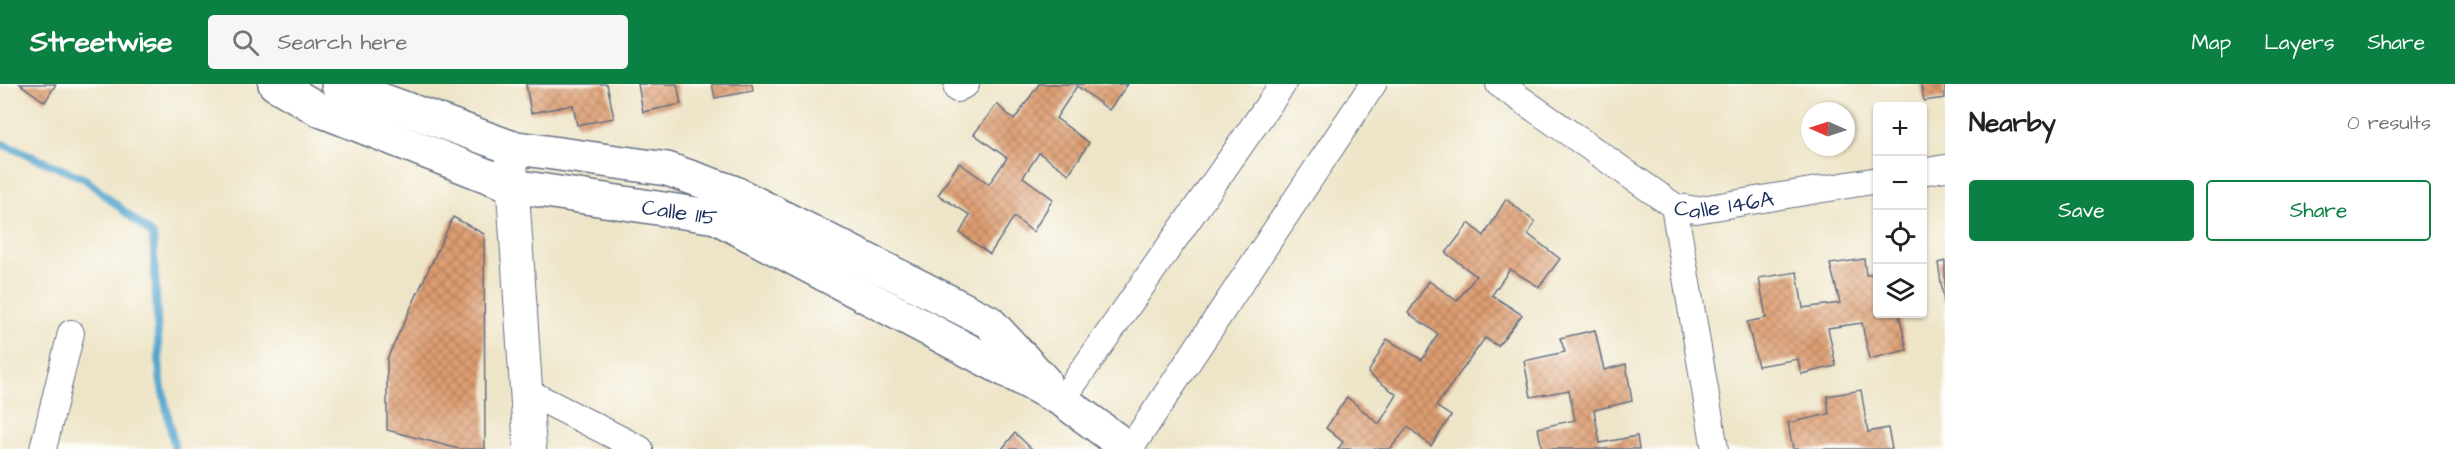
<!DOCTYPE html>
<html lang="en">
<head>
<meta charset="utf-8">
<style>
	:root { --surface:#fff; --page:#f6f6f6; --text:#222; --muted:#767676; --line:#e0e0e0; --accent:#0b8043 }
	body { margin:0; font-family:"Architects Daughter",sans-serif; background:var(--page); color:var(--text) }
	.controls { position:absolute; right:18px; top:18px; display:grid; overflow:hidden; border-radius:6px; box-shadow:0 2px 4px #0004 }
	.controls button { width:54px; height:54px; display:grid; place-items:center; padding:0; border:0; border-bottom:2px solid var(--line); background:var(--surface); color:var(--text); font:30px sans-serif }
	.compass { position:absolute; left:1801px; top:18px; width:54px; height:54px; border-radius:50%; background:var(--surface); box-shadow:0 2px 4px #0004; rotate:273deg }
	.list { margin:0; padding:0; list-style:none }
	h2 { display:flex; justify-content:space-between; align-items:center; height:78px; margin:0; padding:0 24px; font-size:26px }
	h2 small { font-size:20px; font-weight:400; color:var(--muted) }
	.actions { display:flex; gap:12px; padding:18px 24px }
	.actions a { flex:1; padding:14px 0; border:2px solid var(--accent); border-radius:6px; text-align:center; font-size:21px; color:var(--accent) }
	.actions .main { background:var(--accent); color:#fff }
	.icon { flex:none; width:33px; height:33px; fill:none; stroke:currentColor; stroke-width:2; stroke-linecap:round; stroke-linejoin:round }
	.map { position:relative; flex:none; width:1945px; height:365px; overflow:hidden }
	header { display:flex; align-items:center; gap:36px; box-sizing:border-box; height:84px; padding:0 30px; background:var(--accent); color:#fff }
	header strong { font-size:28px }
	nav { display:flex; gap:33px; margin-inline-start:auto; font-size:21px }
	.search { width:420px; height:54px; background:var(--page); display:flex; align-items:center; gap:15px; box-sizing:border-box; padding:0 21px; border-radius:6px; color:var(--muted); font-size:22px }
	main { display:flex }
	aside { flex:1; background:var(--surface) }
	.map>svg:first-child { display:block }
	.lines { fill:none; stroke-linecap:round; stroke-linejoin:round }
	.stream { stroke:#52a4cd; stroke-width:8 }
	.building { fill:url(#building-cross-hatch) }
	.minor-casing { stroke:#656f83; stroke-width:28 }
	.tertiary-casing { stroke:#656f83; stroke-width:34 }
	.secondary-casing { stroke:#656f83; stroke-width:36 }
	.minor { stroke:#fff; stroke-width:26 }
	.tertiary { stroke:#fff; stroke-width:32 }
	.secondary { stroke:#fff; stroke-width:33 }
	.labels { text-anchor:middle; stroke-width:4.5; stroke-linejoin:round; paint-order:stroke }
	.street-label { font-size:22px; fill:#1b2f5e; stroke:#fdfcf7 }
</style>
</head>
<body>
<header>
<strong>Streetwise</strong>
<div class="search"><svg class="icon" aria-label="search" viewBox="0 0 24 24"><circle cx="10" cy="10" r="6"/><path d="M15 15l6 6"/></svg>Search here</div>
<nav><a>Map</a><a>Layers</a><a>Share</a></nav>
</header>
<main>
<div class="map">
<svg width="1945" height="365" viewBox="0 0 1945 365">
	<defs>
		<pattern id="building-cross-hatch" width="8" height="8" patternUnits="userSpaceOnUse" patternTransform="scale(1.5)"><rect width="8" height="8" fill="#de9d70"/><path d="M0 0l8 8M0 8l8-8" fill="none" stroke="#b3805f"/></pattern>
	</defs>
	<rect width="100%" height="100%" fill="#fdfcf7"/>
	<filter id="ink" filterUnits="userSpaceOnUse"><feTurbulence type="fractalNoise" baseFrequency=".0167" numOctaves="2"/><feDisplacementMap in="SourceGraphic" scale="12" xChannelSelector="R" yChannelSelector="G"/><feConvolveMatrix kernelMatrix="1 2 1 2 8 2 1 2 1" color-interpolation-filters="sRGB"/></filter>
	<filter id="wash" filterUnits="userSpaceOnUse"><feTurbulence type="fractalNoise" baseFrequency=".008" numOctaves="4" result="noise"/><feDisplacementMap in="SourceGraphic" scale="24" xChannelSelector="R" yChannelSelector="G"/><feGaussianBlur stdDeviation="1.35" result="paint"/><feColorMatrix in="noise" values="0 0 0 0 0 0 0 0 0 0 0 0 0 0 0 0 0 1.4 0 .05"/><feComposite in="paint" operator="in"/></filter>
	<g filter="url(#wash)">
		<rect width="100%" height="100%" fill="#eee5c8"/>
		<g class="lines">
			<polyline class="stream" points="0,59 85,95 153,151 160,294 175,365"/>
		</g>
		<g id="blocks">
			<g class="building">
				<polygon points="20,0 56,0 45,18"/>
				<polygon points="526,0 607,0 614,34 577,41 573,21 531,29"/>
				<polygon points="638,0 677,0 681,20 643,28"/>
				<polygon points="712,0 752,0 753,7 715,14"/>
				<polygon points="1039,0 1128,0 1109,26 1077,2 1056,34 1089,59 1069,90 1039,69 1023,93 1053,115 1033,148 1014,133 990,170 960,149 970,131 938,111 959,79 989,100 1007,74 974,50 997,20 1014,36"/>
				<polygon points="1921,0 1945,0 1945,14 1924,17"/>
				<polygon points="1506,115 1535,138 1528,150 1560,175 1539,203 1510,185 1492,211 1522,231 1498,262 1485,254 1436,322 1451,332 1431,362 1408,343 1390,365 1338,365 1343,358 1326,344 1347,313 1379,340 1397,311 1368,289 1387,255 1422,276 1438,250 1408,229 1429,197 1457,217 1476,192 1446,169 1469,139 1484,152"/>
				<polygon points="453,133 484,150 485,365 459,365 387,346 387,275"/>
				<polygon points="1864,175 1866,191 1878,189 1878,230 1899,230 1907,266 1869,275 1862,239 1828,244 1836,282 1801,290 1798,275 1758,282 1747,238 1766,234 1759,194 1797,188 1803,224 1840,219 1830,180"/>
				<polygon points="1945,177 1945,218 1944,218 1938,179"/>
				<polygon points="1595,246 1604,286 1626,280 1632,317 1594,326 1600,359 1637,352 1639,365 1542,365 1538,344 1575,336 1569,306 1531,313 1524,277 1565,268 1560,254"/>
				<polygon points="1861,306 1868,348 1888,344 1892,365 1793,365 1788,339 1829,330 1827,312"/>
				<polygon points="1015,349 1032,365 1002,365"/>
			</g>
		</g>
	</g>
	<g filter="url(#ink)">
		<use href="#blocks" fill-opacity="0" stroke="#656f83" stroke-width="1.5"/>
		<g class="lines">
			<defs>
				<g id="minor">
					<path id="s1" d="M1499,0L1674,122L1696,126L1878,96"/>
					<polyline points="957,5 966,0"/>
					<polyline points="1922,88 1945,84"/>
					<polyline points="1674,122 1715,365"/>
					<polyline points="526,307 640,365"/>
					<polyline points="1062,316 1283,0"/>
					<polyline points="43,365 71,249"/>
					<polyline points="1130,365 1373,0"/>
				</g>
				<polyline id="tertiary" points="510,63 530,365"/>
				<g id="secondary">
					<path id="s2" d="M275,0L320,26L513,102L716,133L1062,316L1129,365"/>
					<polyline points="338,0 510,63 667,85 733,108 989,238 1044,297"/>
				</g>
			</defs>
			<use href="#minor" class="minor-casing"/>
			<use href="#tertiary" class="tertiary-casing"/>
			<use href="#secondary" class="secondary-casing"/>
			<use href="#minor" class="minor"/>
			<use href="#tertiary" class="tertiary"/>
			<use href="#secondary" class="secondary"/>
		</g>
	</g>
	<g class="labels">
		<g class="street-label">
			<text dy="8" stroke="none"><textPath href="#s1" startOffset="264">Calle 146A</textPath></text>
			<text dy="8" stroke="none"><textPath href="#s2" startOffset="428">Calle 115</textPath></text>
		</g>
	</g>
</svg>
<div class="controls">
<button>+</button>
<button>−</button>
<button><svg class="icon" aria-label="locate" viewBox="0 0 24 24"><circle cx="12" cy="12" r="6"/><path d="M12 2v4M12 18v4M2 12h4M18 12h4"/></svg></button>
<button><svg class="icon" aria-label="layers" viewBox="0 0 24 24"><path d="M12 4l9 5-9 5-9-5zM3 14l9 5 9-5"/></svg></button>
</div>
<svg class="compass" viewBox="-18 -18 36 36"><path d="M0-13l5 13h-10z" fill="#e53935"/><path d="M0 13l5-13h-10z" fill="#767676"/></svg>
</div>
<aside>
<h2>Nearby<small>0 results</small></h2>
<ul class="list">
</ul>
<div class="actions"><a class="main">Save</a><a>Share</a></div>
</aside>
</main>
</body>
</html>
